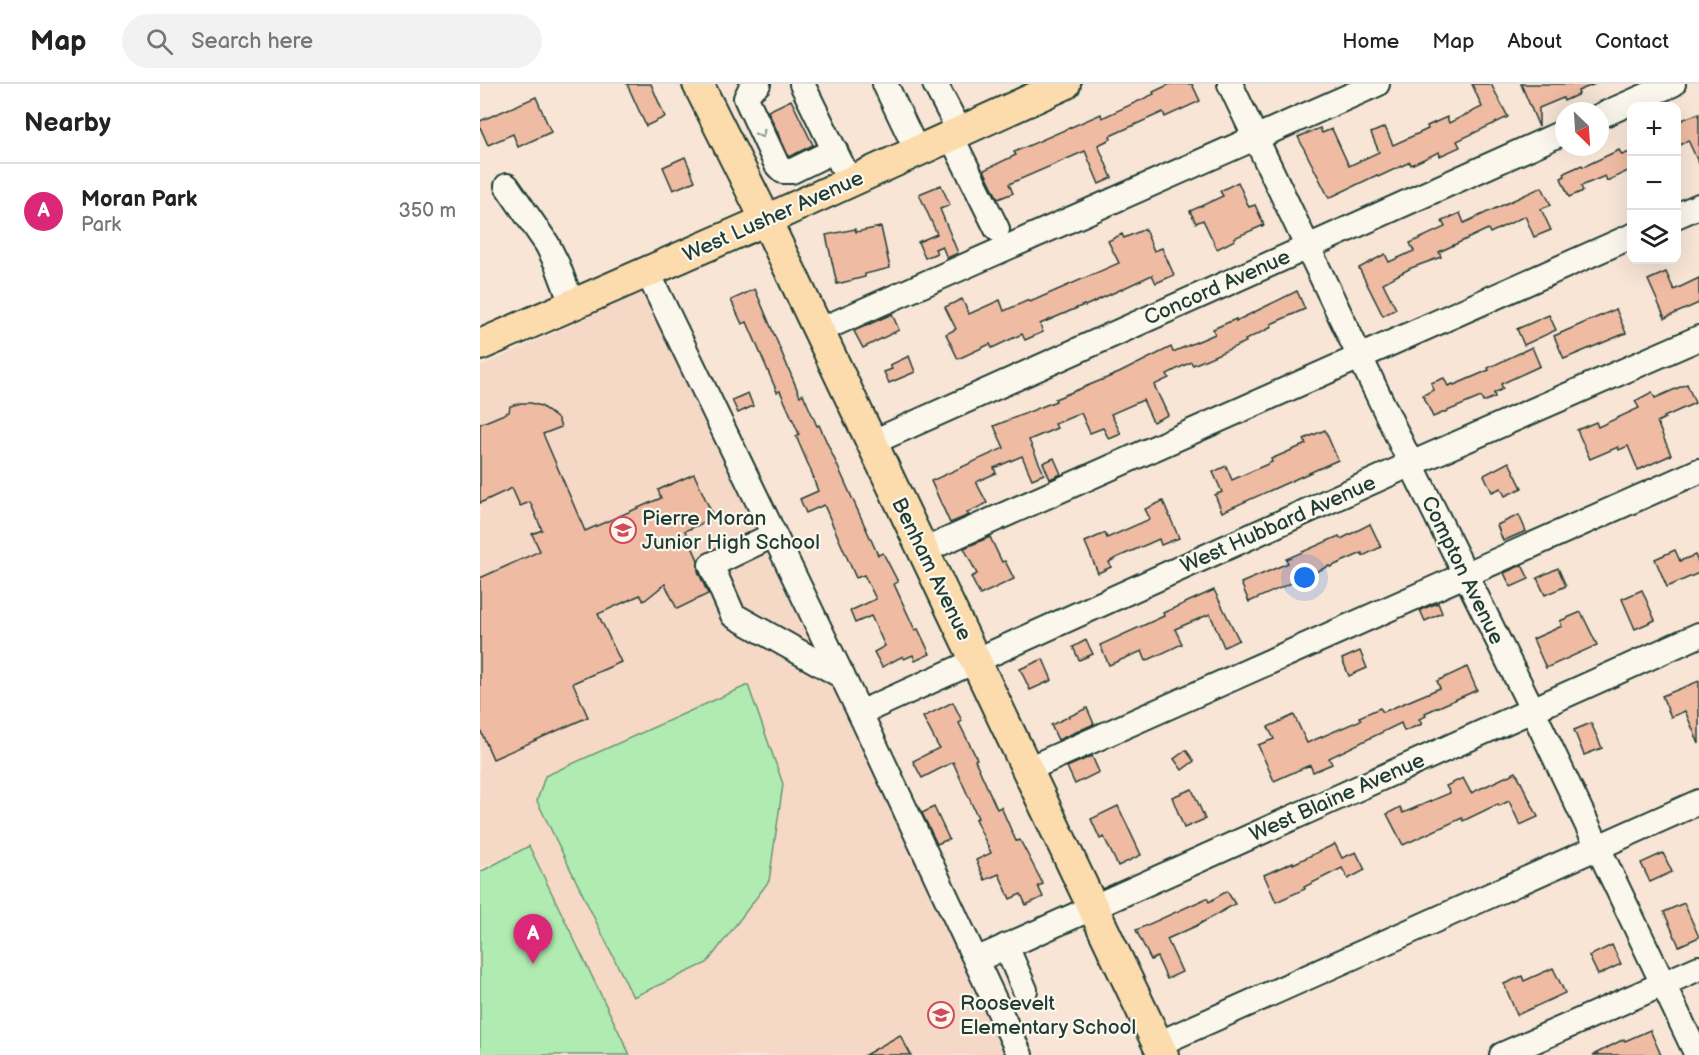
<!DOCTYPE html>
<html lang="en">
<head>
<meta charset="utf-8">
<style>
	:root { --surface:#fff; --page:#f2f2f2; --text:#222; --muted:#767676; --line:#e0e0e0; --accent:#db2777 }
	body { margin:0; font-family:"Balsamiq Sans",sans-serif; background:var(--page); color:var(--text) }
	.controls { position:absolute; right:18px; top:18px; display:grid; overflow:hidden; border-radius:12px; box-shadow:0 6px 24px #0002 }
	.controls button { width:54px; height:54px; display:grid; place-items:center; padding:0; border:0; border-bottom:2px solid var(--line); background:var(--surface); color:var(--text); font:30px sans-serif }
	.compass { position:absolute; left:1075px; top:18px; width:54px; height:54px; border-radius:50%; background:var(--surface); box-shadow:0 6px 24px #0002; rotate:155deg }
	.you { position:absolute; left:825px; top:494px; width:21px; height:21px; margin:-15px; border:4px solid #fff; border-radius:50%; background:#1a73e8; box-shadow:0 0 0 9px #1a73e833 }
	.badge { display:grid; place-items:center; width:39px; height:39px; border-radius:50%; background:var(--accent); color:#fff; font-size:20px; font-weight:700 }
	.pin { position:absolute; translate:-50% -50px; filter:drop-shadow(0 2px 3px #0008) }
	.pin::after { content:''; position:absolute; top:32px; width:21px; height:18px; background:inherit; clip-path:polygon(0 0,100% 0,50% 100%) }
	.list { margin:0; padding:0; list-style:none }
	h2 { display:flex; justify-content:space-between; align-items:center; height:78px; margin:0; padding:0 24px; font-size:26px }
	h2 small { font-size:20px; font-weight:400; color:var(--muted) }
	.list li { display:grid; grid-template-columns:39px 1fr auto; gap:18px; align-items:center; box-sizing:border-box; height:96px; padding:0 24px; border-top:2px solid var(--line) }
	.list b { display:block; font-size:22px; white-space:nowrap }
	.list p { margin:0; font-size:20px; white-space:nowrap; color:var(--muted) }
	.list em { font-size:20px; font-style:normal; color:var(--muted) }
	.icon { flex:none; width:33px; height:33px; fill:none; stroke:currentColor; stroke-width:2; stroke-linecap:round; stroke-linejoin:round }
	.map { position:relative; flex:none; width:1219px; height:971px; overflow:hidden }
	header { display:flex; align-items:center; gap:36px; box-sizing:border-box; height:84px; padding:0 30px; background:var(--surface); border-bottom:2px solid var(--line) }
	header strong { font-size:28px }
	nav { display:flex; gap:33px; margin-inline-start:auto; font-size:21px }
	.search { width:420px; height:54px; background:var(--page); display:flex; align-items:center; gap:15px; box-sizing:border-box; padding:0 21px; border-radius:33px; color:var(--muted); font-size:22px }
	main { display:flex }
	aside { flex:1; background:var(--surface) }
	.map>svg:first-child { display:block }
	.built { fill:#f6d8c7 }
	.green { fill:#b0ecb2; stroke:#689473; stroke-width:1.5 }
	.building { fill:#f0bba3; stroke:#1f3d34; stroke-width:1.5 }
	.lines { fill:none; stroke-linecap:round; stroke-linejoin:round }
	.minor-casing { stroke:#1f3d34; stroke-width:28 }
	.major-casing { stroke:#1f3d34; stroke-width:34 }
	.minor { stroke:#fbf7ec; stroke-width:24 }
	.major { stroke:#fcdcac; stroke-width:30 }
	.oneway { stroke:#8d9a90 }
	.labels { text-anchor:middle; stroke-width:4.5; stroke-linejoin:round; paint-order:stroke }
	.street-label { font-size:21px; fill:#1f3d34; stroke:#fbf7ec }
	.poi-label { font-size:21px; fill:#1f3d34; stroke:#fbf7ec; text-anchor:start }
</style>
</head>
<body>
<header>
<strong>Map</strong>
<div class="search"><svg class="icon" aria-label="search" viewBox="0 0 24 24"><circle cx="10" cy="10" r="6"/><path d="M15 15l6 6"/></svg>Search here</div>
<nav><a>Home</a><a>Map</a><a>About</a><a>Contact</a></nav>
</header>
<main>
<aside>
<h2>Nearby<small></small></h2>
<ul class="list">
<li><span class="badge">A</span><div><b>Moran Park</b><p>Park</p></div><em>350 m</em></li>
</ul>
</aside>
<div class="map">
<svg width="1219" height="971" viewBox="0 0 1219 971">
	<rect width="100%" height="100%" fill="#f8e5d6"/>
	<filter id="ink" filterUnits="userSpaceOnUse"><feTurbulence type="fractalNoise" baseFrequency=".0167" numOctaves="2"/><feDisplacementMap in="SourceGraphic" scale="12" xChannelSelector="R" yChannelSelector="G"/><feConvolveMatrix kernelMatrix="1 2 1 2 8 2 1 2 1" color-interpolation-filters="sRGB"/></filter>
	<g filter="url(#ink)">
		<polygon class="built" points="170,205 495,892 526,971 150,971 49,762 0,784 0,283"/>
		<g class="green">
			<polygon points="268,601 303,700 289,797 227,879 153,913 57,717 65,692"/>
			<polygon points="49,762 150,971 0,971 0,788"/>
		</g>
		<g class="building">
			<polygon points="147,0 171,0 185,33 166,42"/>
			<polygon points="690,0 712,0 720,17 685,33 683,28 630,52 631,55 618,61 632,94 619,100 605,67 529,100 533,109 518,115 504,86 536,71 534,68 621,30 622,34 674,10 673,8"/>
			<polygon points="992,0 1011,0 1028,33 977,57 980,63 960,72 959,68 931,81 930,78 898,93 897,91 849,114 818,53 840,44 842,49 852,45 869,82 899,68 891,49 905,43 913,61 948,45 947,42 967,33 969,39 1002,23"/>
			<polygon points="1041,0 1115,0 1098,7 1099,10 1084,17 1083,14 1059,24 1059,43"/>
			<polygon points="56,13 71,48 38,63 33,50 8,61 0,43 0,37"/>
			<polygon points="311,16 333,61 309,73 288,27"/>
			<polygon points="1219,29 1219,80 1208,56 1197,63 1197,38"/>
			<polygon points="1139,66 1142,71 1152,67 1152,85 1127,97 1125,92 1101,102 1103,107 1089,113 1081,94 1085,92 1084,89 1102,81 1103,83"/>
			<polygon points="205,73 215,97 193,106 183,83"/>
			<polygon points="758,98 769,123 775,121 784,141 754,154 755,156 737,165 723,136 716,139 710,127 743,112 740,107"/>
			<polygon points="461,101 470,121 460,125 478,169 467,174 462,162 455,165 457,169 445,174 438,158 457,150 439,110"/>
			<polygon points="1062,103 1071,121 1061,125 1071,146 1054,153 1045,132 1010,149 1008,145 959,168 961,173 931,184 903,199 916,225 903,232 879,184 905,170 909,178 934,167 930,159 965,143 962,137 980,129 984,139"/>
			<polygon points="401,143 410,184 385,190 385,193 357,200 346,151 375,145 376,148"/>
			<polygon points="665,145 674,167 682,164 694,191 676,199 672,191 605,222 604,221 560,240 563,248 545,256 542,250 512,264 510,260 478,275 466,250 476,245 465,223 482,215 489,230 520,216 524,227 549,216 550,218 639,179 628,157 642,150 644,154"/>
			<polygon points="1186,188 1194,206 1219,194 1219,219 1185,234 1168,196"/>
			<polygon points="275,205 320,312 323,310 337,342 339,341 398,471 403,469 418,498 414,500 435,546 438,545 450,570 435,577 433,571 424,575 423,572 402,583 394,568 405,562 391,532 375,539 370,527 396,515 384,491 376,494 344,421 326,429 320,415 338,407 333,394 334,394 316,352 319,350 300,307 297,308 267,238 262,240 251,216"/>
			<polygon points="817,207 825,225 791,240 792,243 765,256 766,258 713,281 711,278 687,290 689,294 674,301 688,331 673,338 663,316 631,330 641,350 629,355 623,344 610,349 601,329 575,340 577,344 549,356 564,390 552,395 542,372 514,384 516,389 496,398 507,419 487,429 489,431 470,439 451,397 524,364 514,342 576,317 575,315 639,289 691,263 693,268 735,250 733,245 756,235 756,237"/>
			<polygon points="1136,225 1146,249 1084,275 1074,252"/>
			<polygon points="412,230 419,246 383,264 374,247"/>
			<polygon points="1069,231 1076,246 1044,261 1037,245"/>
			<polygon points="1052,263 1060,282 1021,300 1023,305 1014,309 1015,313 1003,318 1001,313 953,333 943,311 954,306 951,299 964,294 968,302 973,300 974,301 1009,286 1008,284"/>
			<polygon points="429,272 435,288 409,299 404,288 412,285 410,281"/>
			<polygon points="1207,300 1215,319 1184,333 1185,334 1177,338 1191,371 1158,386 1148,362 1139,366 1138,363 1110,375 1097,346 1116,338 1118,343 1159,324 1155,317 1172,308 1175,314"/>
			<polygon points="268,309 273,322 258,329 252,316"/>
			<polygon points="41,319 51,319 61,322 78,335 81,343 63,350 105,447 181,414 178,406 214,390 234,434 205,447 218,476 218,487 228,510 197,525 185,500 164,517 160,511 118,530 141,578 93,599 108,633 13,675 0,645 0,494 60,467 52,450 62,446 50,418 40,422 32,404 0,419 0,340 29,328 30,322"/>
			<polygon points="845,346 858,376 742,428 735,411 742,408 733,388 746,382 752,396 792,378 791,375 826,360 824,355"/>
			<polygon points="574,374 581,390 570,395 563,379"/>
			<polygon points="1029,378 1042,404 1025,412 1021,404 1012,408 1004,391"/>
			<polygon points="683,417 699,454 681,461 679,455 636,474 629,478 631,483 618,489 605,458 625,449 627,454 670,435 665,425"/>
			<polygon points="1039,431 1046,447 1023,457 1017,441"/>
			<polygon points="890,440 901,463 883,472 882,469 850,483 849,482 769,518 761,499 808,479 806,475 859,452 861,455"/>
			<polygon points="510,453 522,478 525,477 534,495 500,511 491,493 497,490 484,464"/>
			<polygon points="1195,466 1200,477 1215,471 1219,480 1219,489 1187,503 1175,475"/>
			<polygon points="1042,481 1049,495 1031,503 1024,489"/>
			<polygon points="1078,484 1086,502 1065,511 1057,494"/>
			<polygon points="734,506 759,556 744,563 730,530 695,545 702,560 666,577 662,567 629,581 620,561 684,532 683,529"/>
			<polygon points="1162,506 1175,536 1155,545 1142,515"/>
			<polygon points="958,519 962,529 945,537 940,526"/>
			<polygon points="1101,528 1117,561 1066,584 1053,555 1082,542 1080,537"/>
			<polygon points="606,556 613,570 599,576 593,563"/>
			<polygon points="880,567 887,584 869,592 862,575"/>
			<polygon points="563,575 572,596 550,606 540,585"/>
			<polygon points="987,583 997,606 945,629 946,632 939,635 942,640 924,647 921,639 849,674 852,680 833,688 830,681 794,697 778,661 794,655 788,643 814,631 827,659 881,636 879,633 900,624 903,628 960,604 957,597"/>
			<polygon points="1219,597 1219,660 1205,627 1191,633 1182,612"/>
			<polygon points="473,618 482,637 479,639 497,675 495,676 517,725 521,723 536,757 540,756 563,800 558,802 563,813 546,821 541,810 530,815 519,790 505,796 496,776 511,769 495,735 498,734 473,678 442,694 433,677 459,664 443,633"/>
			<polygon points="607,624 614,640 578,656 571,641"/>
			<polygon points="1111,639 1122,664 1104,671 1094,646"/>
			<polygon points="706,666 714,677 702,686 694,675"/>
			<polygon points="612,672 619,688 595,700 587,683"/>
			<polygon points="1036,688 1058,733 1040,741 1029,717 1019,722 1018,720 983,737 982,734 923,761 907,730 920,723 923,729 970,709 966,702 983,694 991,709"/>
			<polygon points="712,705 725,735 704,744 692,713"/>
			<polygon points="638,722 661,771 638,782 624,753 620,755 611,735"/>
			<polygon points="454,723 469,755 457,760 442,729"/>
			<polygon points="855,760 862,774 876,768 885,786 868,795 862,784 824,803 825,805 796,818 784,791 813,778 813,780"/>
			<polygon points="1183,769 1192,788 1170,798 1161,779"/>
			<polygon points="747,807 755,820 716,842 687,855 702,888 687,895 677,873 671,876 656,846 727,814 729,818"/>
			<polygon points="1204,819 1219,853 1199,862 1184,828"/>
			<polygon points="1132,861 1141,880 1118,891 1109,872"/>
			<polygon points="1073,884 1085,909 1037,931 1024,900 1042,892 1044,897"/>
			<polygon points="1170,946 1181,971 1113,971 1144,955 1145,957"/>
			<polygon points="420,951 431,971 385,971"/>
		</g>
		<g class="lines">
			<defs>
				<g id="minor">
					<polyline points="278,0 270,6 266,14 297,81 303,87 312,87 355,66"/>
					<polyline points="322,0 370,98"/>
					<polyline points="405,0 437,67"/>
					<polyline points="455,0 480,48"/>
					<polyline points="750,0 931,380 1052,625 1217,971"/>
					<polyline points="1120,32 1193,0"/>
					<polyline points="471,52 517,145"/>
					<polyline points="27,102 67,160 77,180 92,220"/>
					<polyline points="1196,132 1219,122"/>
					<polyline points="167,187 380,629 540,971"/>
					<polyline points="338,247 897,0"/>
					<polyline points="391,359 1084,48"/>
					<polyline points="293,451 231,481 253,531 362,592"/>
					<polyline points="443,467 1152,152"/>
					<polyline points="380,629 931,380 1219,254"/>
					<polyline points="548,685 1219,387"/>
					<polyline points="526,862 545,906"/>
					<polyline points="496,876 1219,551"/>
					<polyline points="678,960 1219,718"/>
					<polyline points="1022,971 1219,884"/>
				</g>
				<g id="major">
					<polyline points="218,0 286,136 683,971"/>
					<polyline points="0,261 286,136 585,0"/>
				</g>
			</defs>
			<use href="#minor" class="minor-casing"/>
			<use href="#major" class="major-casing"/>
			<use href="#minor" class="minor"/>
			<use href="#major" class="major"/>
		</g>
		<defs><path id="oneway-chevron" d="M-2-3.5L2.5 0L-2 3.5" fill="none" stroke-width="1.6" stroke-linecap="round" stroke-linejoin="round" transform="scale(1.5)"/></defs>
		<use class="oneway" href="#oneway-chevron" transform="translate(281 50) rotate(65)"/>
	</g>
	<defs>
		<symbol id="school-ring" viewBox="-11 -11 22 22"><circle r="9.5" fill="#fbf7ec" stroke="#d1495b" stroke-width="1.5"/><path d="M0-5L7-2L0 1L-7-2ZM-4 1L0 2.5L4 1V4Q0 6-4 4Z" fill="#d1495b"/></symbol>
	</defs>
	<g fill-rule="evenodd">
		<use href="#school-ring" x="128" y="431" width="30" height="30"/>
		<use href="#school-ring" x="446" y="916" width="30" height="30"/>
	</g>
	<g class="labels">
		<g class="street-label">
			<text transform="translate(293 132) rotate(-24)" y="7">West Lusher Avenue</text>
			<text transform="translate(737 203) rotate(-24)" y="7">Concord Avenue</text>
			<text transform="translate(798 440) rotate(-24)" y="7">West Hubbard Avenue</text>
			<text transform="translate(452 485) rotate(64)" y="7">Benham Avenue</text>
			<text transform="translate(983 486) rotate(64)" y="7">Compton Avenue</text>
			<text transform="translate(857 713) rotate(-24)" y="7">West Blaine Avenue</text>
		</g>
		<g class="poi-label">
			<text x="162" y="441">Pierre Moran<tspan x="162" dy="24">Junior High School</tspan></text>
			<text x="480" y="926">Roosevelt<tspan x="480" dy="24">Elementary School</tspan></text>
		</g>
	</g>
</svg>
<div class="controls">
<button>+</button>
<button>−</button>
<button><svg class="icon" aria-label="layers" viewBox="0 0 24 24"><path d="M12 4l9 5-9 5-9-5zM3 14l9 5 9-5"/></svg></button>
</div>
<svg class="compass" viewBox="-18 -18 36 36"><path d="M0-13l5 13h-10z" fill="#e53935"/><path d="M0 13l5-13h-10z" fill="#767676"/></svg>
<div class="you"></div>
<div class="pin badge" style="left:53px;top:880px">A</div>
</div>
</main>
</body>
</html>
